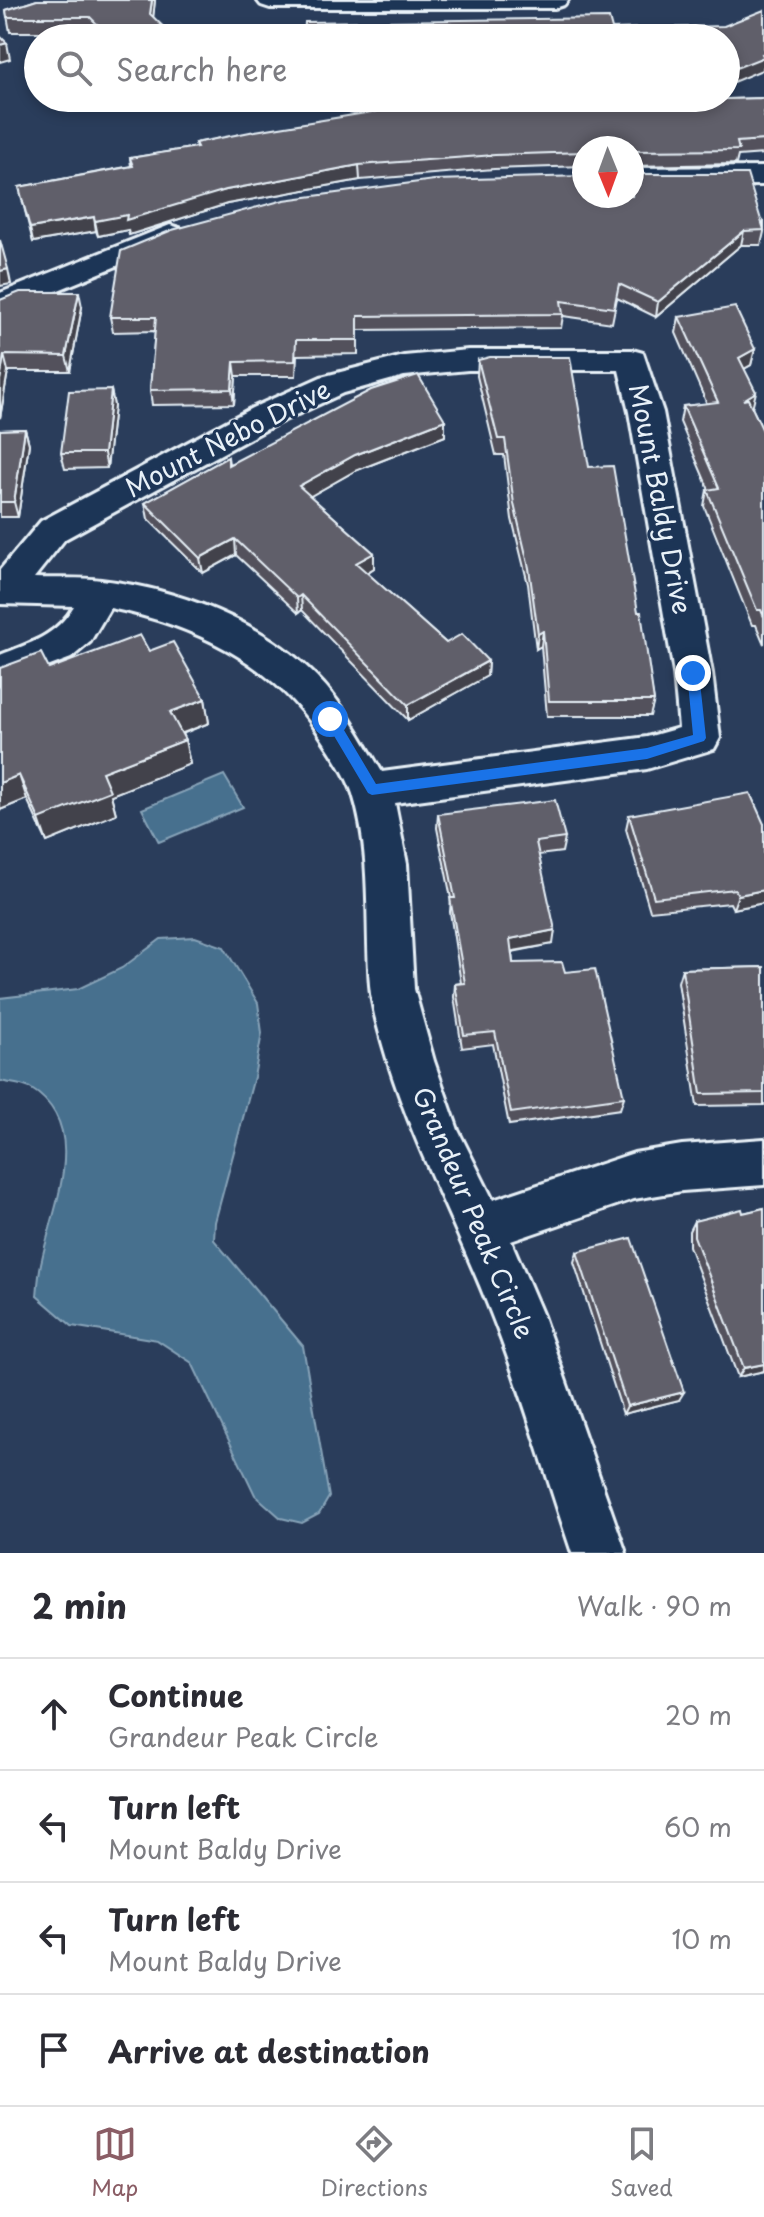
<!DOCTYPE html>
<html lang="en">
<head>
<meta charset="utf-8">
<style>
	:root { --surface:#fff; --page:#f7f7f7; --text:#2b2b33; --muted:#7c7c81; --line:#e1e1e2; --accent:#8a5d65 }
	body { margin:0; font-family:"Playpen Sans",sans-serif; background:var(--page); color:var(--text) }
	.compass { position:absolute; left:572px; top:136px; width:72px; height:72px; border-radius:50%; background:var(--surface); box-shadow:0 4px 12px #0003; rotate:179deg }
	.stop { position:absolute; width:24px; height:24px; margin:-18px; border:6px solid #1a73e8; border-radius:50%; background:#fff }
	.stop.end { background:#1a73e8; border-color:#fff; box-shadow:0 2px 8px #0008 }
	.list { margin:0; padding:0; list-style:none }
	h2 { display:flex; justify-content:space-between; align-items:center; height:104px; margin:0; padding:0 32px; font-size:34px }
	h2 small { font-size:26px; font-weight:400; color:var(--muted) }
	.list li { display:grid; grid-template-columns:52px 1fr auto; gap:24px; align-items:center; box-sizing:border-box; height:112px; padding:0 32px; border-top:2px solid var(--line) }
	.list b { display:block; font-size:30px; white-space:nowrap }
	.list p { margin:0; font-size:26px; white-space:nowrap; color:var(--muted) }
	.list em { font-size:26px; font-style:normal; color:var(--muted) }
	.icon { flex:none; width:44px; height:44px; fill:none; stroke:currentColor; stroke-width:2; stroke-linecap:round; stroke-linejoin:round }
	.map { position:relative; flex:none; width:764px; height:1553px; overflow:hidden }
	.search { position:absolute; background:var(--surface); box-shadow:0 4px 12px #0003; left:24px; right:24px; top:24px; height:88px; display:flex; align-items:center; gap:20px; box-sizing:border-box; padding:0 28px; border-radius:44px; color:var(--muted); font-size:30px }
	.sheet { height:552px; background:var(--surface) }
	nav { display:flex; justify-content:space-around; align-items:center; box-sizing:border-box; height:112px; border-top:2px solid var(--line); background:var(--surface); font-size:22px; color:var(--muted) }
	nav a { display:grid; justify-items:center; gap:4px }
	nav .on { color:var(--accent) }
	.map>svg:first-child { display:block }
	.water { fill:#466f8e; stroke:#87a3b8; stroke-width:2 }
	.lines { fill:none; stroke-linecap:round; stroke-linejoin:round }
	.minor-casing { stroke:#e8f1f8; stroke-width:6 }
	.minor { fill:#1d3557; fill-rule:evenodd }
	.wall { fill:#53515c; stroke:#e8f1f8; stroke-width:2 }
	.shaded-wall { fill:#43424b; stroke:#e8f1f8; stroke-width:2 }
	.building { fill:#605e6b; stroke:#e8f1f8; stroke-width:2 }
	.route { fill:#1a73e8 }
	.labels { text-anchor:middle; stroke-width:6; stroke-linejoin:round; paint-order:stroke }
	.street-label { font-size:26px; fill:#e8f1f8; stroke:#1d3557 }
</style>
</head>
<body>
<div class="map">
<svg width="764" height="1553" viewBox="0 0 764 1553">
	<rect width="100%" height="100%" fill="#2a3d5b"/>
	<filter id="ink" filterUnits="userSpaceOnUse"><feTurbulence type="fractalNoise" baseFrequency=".0125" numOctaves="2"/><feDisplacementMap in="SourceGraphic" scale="16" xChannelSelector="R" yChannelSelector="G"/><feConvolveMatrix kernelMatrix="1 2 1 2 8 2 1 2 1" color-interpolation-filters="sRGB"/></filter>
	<g filter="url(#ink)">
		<g class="water">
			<polygon points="224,775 243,807 159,842 142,809"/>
			<path d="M195,937L224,947L258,1003L262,1033L254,1077L215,1222L214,1240L303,1346L329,1497L319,1514L302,1523L281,1518L255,1495L192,1363L157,1340L72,1326L37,1296C38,1283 39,1271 42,1259C53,1207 92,1125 30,1088C22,1084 9,1083 0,1081V998L78,989L122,968L161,939Z"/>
		</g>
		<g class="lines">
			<defs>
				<g id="minor">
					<polygon points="257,0 568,0 564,5 555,8 270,8 261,5"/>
					<polygon points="764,167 764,185 632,186 632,168"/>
					<polygon points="170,225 180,228 185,234 180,240 0,314 0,293"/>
					<path d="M468,350H632L643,353L663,412L712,673L720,738L714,749L647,769L395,803L407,864L414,989L434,1061L458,1130L493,1200L634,1153L682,1145L764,1139V1185L682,1191L634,1199L511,1241L543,1316L626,1553H572C545,1473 522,1391 491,1313C458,1228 415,1149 388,1062C381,1038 372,1010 370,985C365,922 372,855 353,794C346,773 329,749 317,731C269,660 190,624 110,608L90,642L71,658L0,685V655C31,643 56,636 74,606L0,604V570L41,521L252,408L321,377L404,356ZM468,370H619L629,412L674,673L679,728L647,737L382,772C362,739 344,704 316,676C262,621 178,589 101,580C79,577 56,579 34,578L65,539L276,424L343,393L404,376Z"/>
				</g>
			</defs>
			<use href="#minor" class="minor-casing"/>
			<use href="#minor" class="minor"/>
		</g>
		<g class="wall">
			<polygon points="37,0 155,0 153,17 173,38 98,38 92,32 10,32 6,10"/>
			<polygon points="458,98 695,98 691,100 764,98 764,154 738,156 736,164 632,166 632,148 584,148 584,166 494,169 360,180 227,204 129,235 128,230 98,236 96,231 33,242 19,187 131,166 130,158 196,147 195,143"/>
			<polygon points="634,174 763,225 764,220 764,232 761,245 741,245 656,317 617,298 612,323 563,316 561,328 358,330 358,354 297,355 296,376 236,376 234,404 152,405 150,390 155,331 113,332 110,317"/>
			<polygon points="0,300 82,307 70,371 8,371 0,418"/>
			<polygon points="679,317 755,349 751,365 744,369 752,408 764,433 764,644 756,625 752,625 704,506 707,490 709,490 680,422 683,406 707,404 676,333"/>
			<polygon points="478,360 589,467 638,612 654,701 650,716 547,716 541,646 536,649 528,584 512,519 504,455 496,455 477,376"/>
			<polygon points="111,390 114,406 107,468 65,469 61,453"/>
			<polygon points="445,420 445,436 355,471 310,496 374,553 374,568 367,573 446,643 488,661 487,676 408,720 302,610 298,613 236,555 203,573 148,519 145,503 228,457 229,464"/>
			<polygon points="25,429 29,444 18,517 0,517 0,430"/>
			<polygon points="149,651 205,699 209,723 182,734 185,740 190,764 111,795 116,814 47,842 27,799 0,810 49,669"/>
			<polygon points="438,814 565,838 562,852 538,855 553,944 512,952 513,963 565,972 624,1097 620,1109 509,1125 493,1044 462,1048 454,997 455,984 461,983 450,912 451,898 437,828"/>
			<polygon points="629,815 764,824 764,903 733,909 730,903 650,911 626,829"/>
			<polygon points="764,967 764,1105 697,1106 678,982 682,969"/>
			<polygon points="764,1208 764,1371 738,1377 689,1246 689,1231 694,1221 743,1213"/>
			<polygon points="577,1252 679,1400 623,1414 574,1262"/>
		</g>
		<g class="shaded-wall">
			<polygon points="152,0 155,0 152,29 150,14"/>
			<polygon points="7,43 10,59 0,62 0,45"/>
			<polygon points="764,53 764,66 762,70 726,85 726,72"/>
			<polygon points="663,98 695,98 654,115 656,101"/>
			<polygon points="359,165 360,180 227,204 129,235 128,230 98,236 95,221 226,190"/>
			<polygon points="94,217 96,231 33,242 30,228"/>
			<polygon points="744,231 741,245 656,317 658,302"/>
			<polygon points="8,269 11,284 0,286 0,271"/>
			<polygon points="79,292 82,307 70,371 66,356"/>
			<polygon points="755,349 751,365 735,374 739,358"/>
			<polygon points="4,355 8,371 0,418 0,380"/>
			<polygon points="234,362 236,376 234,404 232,389"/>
			<polygon points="111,390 114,406 107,468 104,453"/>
			<polygon points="756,392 752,408 743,400"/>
			<polygon points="445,420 445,436 355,471 300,502 299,486 355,455"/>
			<polygon points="25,429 29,444 18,517 14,502"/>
			<polygon points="235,539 236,555 203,573 200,558"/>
			<polygon points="374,553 374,568 356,579 356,563"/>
			<polygon points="301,595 302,610 298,613 297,598"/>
			<polygon points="543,631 541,646 536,649 538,634"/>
			<polygon points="488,661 487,676 408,720 408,705"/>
			<polygon points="205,699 209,723 175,736 170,712"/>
			<polygon points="185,740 190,764 111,795 116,814 47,842 39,819 102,772"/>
			<polygon points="19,775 27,799 0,810 0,783"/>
			<polygon points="764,890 764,903 733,909 738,895"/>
			<polygon points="555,930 553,944 508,952 510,939"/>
			<polygon points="764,1364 764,1371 738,1377 744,1368"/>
			<polygon points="684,1392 679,1400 623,1414 627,1406"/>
		</g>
		<g class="building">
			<polygon points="37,0 152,0 150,14 173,36 166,38 111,38 90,17 7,17 6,10"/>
			<polygon points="764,10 764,53 762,54 764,57 726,72 726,38 304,38 305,22 609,18 612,29 724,26"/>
			<polygon points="229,28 268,28 267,38 228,38"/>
			<polygon points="0,36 7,43 0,45"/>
			<polygon points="458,98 663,98 656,101 764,98 764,140 737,142 739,150 632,151 632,148 584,148 584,152 495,155 359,165 226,190 126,220 127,215 95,221 94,217 30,228 19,187 133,166 130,158 197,147 195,143 255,131"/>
			<polygon points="632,172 634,174 747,174 764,230 744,231 658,302 619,284 614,308 561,301 563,314 358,316 358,340 296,340 295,361 234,362 232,389 150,390 156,317 110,317 121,251 172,230 284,200 434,180 584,176 584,196 632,196"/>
			<polygon points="0,240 8,269 0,271"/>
			<polygon points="20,292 79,292 66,356 4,355 0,380 0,300"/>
			<polygon points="735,307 755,349 739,358 756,392 743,400 748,399 764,433 764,617 761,610 757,610 707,490 719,488 683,406 718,402 679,317"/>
			<polygon points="490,357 570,357 589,467 613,466 638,612 641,612 654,701 549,701 543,631 538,634 529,568 514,504 505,439 498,439 478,360"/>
			<polygon points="418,375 445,420 355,455 299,486 374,553 356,563 446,643 462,634 488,661 408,705 301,595 297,598 235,539 200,558 145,503 228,457 228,465 371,390"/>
			<polygon points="111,390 104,453 61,453 69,391"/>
			<polygon points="25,429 14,502 0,502 0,430"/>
			<polygon points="140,635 149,651 173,642 205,699 170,712 185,740 102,772 110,791 39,819 19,775 0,783 0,668 41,653 49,669"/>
			<polygon points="750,793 764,824 764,890 738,895 735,889 654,898 629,815"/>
			<polygon points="555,800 565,838 536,842 555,930 510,939 513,963 562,962 565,972 595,969 624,1097 511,1113 495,1032 464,1035 455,984 465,983 450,898 455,898 438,814"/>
			<polygon points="764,967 764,1093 701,1094 682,969"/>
			<polygon points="764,1208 764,1364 744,1368 694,1236 694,1221 742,1209 743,1213"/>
			<polygon points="631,1238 684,1392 627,1406 577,1252"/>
		</g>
	</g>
	<polygon class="route" points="693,669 699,673 706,738 704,741 647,759 372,795 368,793 324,719 330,714 335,715 376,784 647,748 693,735 687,673"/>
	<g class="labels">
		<g class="street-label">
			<text transform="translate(228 439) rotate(-27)" y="9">Mount Nebo Drive</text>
			<text transform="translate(660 499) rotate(79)" y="9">Mount Baldy Drive</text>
			<text transform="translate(473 1213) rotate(67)" y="9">Grandeur Peak Circle</text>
		</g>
	</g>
</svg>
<svg class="compass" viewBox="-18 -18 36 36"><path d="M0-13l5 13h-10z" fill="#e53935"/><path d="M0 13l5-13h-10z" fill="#7c7c81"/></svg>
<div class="stop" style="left:330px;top:719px"></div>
<div class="stop end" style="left:693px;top:673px"></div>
<div class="search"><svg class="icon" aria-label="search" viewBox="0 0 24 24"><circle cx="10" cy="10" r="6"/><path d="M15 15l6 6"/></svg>Search here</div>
</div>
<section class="sheet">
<h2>2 min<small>Walk · 90 m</small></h2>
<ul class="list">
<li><svg class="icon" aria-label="ahead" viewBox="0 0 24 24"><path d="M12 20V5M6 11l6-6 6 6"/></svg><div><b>Continue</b><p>Grandeur Peak Circle</p></div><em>20 m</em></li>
<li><svg class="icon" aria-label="left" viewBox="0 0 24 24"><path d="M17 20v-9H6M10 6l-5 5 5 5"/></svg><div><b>Turn left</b><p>Mount Baldy Drive</p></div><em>60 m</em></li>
<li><svg class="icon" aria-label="left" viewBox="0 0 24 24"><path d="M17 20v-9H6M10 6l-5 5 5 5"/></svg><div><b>Turn left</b><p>Mount Baldy Drive</p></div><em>10 m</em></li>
<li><svg class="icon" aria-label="arrive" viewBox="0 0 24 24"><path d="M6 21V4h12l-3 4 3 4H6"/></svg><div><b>Arrive at destination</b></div></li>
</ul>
</section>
<nav>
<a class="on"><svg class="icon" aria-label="map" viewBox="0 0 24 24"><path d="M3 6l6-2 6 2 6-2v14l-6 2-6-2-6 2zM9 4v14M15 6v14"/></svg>Map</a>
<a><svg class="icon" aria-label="directions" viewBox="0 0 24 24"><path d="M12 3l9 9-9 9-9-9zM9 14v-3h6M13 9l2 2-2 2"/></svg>Directions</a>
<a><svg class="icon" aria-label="saved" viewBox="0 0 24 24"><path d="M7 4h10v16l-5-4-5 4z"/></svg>Saved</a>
</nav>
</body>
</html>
